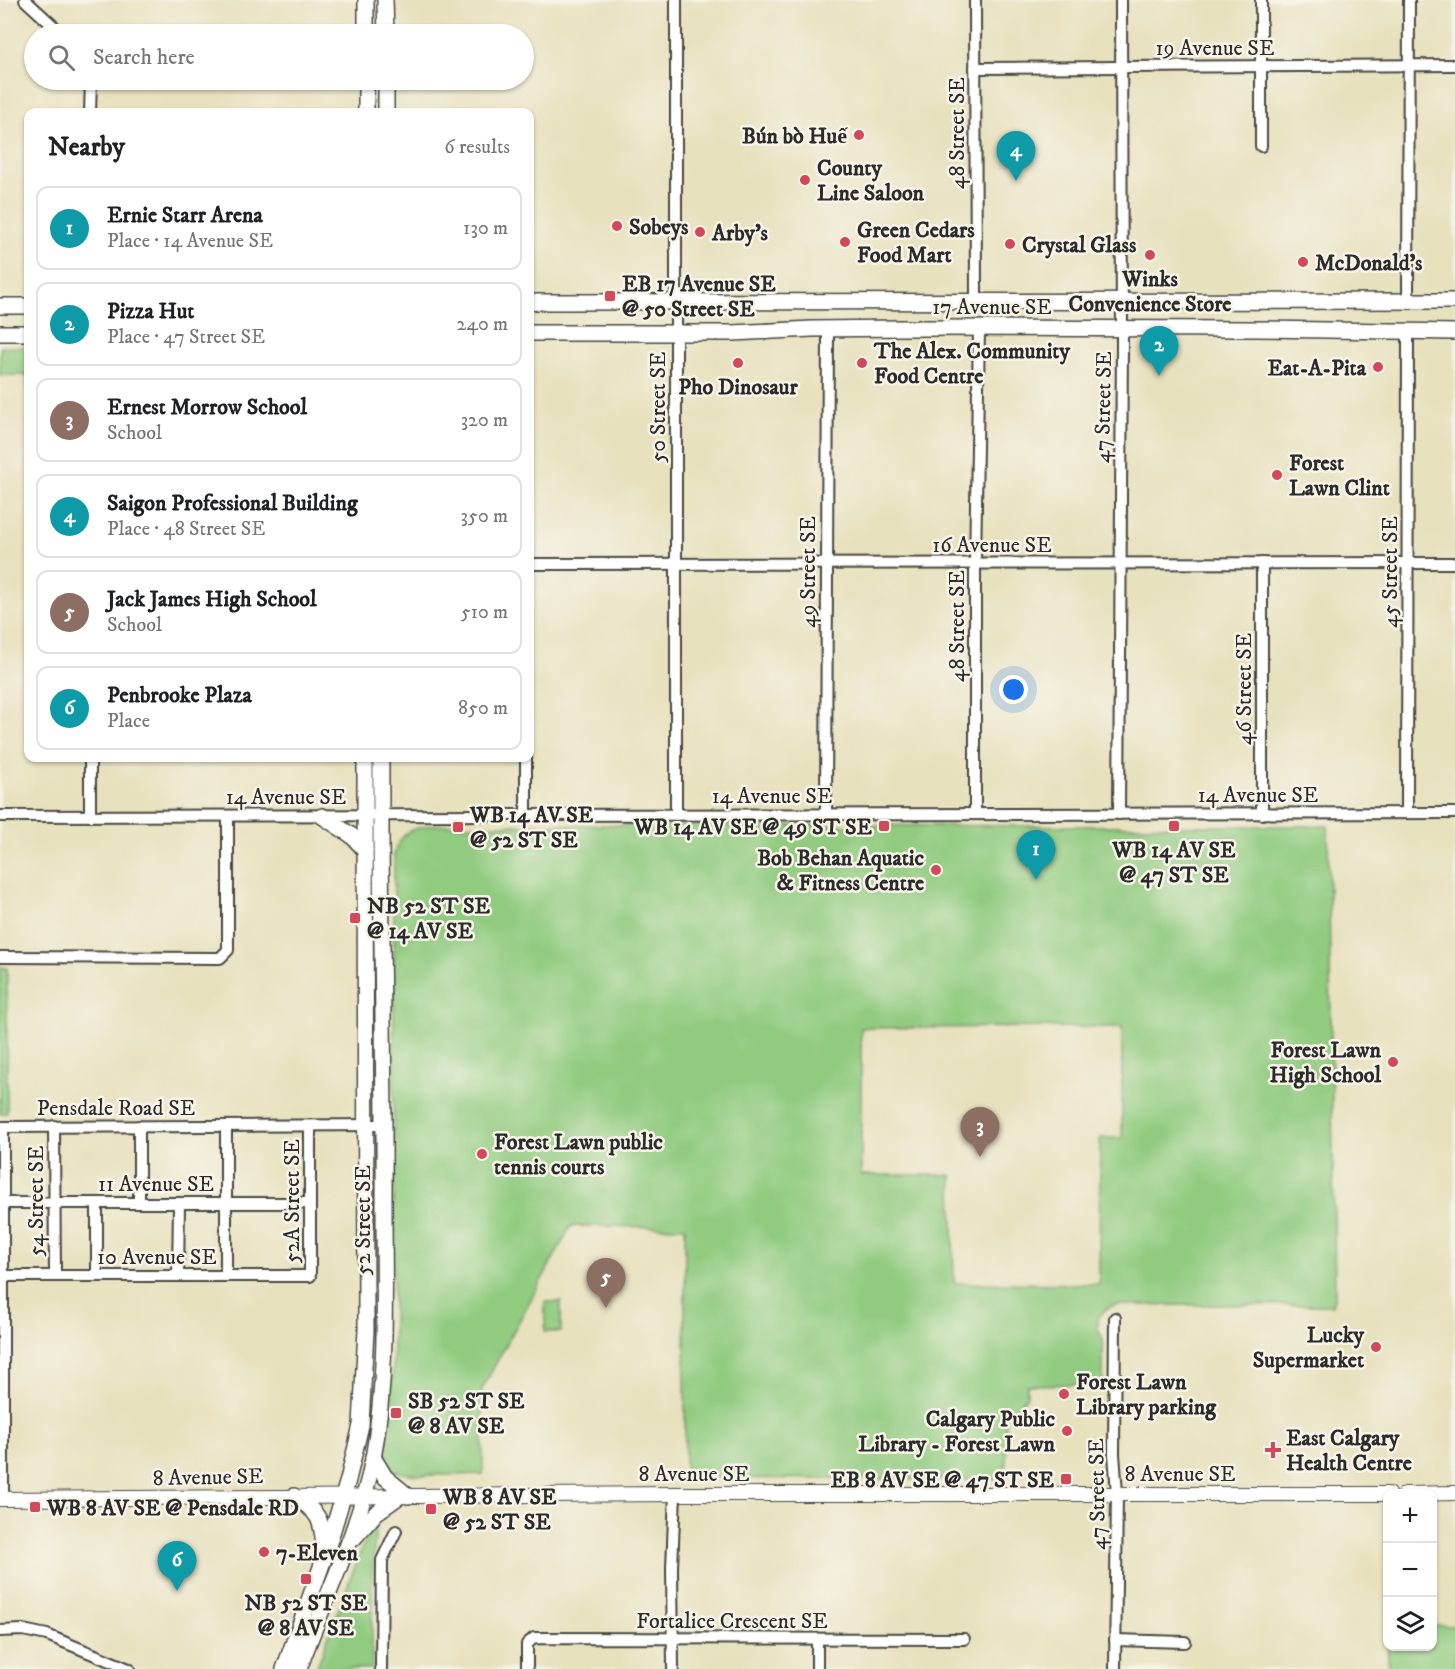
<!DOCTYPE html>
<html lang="en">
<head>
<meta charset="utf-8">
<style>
	:root { --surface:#fff; --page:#f6f6f6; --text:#202124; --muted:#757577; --line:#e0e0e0; --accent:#d1495b }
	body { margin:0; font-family:"IM FELL DW Pica",serif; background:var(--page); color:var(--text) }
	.controls { position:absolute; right:18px; bottom:18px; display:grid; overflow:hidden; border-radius:12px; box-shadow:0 2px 4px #0004 }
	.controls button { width:54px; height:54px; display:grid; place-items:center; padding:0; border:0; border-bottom:2px solid var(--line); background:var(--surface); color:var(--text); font:30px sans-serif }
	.you { position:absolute; left:1014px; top:690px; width:21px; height:21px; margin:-15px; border:4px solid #fff; border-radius:50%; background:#1a73e8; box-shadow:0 0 0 9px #1a73e833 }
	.badge { display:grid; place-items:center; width:39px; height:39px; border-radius:50%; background:var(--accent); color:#fff; font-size:20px; font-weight:700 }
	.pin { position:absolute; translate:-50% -50px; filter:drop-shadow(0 2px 3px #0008) }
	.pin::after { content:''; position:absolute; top:32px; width:21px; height:18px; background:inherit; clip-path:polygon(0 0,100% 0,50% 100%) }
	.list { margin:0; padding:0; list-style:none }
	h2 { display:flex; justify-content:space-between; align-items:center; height:78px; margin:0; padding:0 24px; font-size:26px }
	h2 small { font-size:20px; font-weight:400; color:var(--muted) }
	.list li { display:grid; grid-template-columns:39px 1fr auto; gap:18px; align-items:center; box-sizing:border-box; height:84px; margin:0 12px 12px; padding:0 12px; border:2px solid var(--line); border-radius:12px }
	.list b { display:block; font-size:22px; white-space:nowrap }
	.list p { margin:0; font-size:20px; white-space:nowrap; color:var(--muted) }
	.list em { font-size:20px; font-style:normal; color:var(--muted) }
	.icon { flex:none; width:33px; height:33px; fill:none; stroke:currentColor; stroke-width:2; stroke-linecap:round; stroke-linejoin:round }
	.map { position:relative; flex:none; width:1455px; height:1669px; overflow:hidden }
	.search { position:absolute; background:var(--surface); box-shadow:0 2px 4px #0004; left:24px; top:24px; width:510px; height:66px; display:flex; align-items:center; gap:15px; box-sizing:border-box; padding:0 21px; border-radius:33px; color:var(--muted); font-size:22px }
	.panel { position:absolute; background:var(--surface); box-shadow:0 2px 4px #0004; left:24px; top:108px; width:510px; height:654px; border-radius:12px }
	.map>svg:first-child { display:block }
	.green { fill:#90cb7f; stroke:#5e7b55; stroke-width:1.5; fill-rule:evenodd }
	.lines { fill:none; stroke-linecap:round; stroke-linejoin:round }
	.minor-casing { stroke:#474641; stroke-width:14 }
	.tertiary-casing { stroke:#474641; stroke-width:16 }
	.secondary-casing { stroke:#474641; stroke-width:18 }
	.minor { stroke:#fff; stroke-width:10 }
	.tertiary { stroke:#fff; stroke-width:14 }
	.secondary { stroke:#fff; stroke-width:15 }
	.poi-dot { fill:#d1495b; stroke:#f7f3e8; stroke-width:2 }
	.labels { text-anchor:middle; stroke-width:5; stroke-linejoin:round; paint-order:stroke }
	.street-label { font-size:22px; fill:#2b2b2b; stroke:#f7f3e8 }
	.poi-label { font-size:22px; font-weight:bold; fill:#2b2b2b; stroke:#f7f3e8; text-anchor:start }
</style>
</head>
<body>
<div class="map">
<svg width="1455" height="1669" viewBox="0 0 1455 1669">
	<rect width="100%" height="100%" fill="#f7f3e8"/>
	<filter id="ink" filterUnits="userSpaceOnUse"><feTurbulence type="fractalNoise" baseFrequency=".0167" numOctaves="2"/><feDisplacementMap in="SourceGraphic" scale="12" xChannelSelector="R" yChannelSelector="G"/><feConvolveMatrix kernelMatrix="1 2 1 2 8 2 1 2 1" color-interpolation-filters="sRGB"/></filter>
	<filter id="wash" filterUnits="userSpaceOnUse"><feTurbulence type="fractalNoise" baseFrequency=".008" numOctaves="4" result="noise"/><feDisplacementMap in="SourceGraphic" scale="24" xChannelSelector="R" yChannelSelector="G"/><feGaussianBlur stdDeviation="1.35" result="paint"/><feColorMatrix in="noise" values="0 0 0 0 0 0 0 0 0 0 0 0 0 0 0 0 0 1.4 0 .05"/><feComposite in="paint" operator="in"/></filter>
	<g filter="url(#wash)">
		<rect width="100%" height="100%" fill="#e7e1be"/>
		<g class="green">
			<polygon points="0,347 28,347 28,388 28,378 25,375 0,375"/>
			<path d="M432,825L1328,826L1335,1295L1332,1305H1115L1106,1309L1098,1318V1329L1103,1339V1384L1027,1385V1396L1015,1410L1006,1411V1480L685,1478V1227L571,1226L482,1389L483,1474C462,1474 409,1479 392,1469C387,1467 386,1463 385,1458L393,1371L394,855C400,833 410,828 432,825ZM1122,1027V1138H1100L1099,1284L954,1283L952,1175H861V1028Z"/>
			<polygon points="0,967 7,968 7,1113 0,1114"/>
			<rect x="545" y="1302" width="16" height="30"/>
			<polygon points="376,1524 372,1574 372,1669 316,1669 363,1545"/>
			<polygon points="1433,1625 1455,1626 1455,1669 1388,1669 1388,1647 1432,1646"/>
		</g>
	</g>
	<g filter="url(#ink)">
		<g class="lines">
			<defs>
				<g id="minor">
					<polyline points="25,0 62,34"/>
					<polyline points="975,0 976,301"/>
					<polyline points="1261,0 1261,146"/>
					<polyline points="975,68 1455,65"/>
					<polyline points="90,112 91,80"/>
					<polyline points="1408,301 1409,0"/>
					<polyline points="1262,563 1262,814"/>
					<polyline points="530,564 1455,563"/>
					<polyline points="526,758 526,815"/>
					<polyline points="1407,813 1408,332"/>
					<polyline points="975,814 975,564 979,329"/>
					<polyline points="1119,814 1122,344 1121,0"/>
					<polyline points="676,815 676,0"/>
					<polyline points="826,815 828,329"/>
					<polyline points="0,816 1455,813"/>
					<polyline points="90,816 90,758"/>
					<polyline points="0,957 220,958 228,950 228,816"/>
					<polyline points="54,1126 55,1276"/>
					<polyline points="139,1126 139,1203"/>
					<polyline points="3,1203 310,1203"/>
					<polyline points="3,1276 310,1276 310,1126"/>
					<polyline points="97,1276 97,1203"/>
					<polyline points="178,1276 179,1203"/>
					<polyline points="226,1276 226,1126"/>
					<polyline points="1115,1318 1114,1454 1117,1493 1115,1669"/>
					<polyline points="3,1499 3,1127 384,1125"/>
					<polyline points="0,1631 23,1630 47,1635 129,1669"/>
					<polyline points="817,1640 817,1669"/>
					<polyline points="1115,1640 1185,1642"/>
					<polyline points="381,1669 382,1560 396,1531"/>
					<polyline points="527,1669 527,1644 534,1638 964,1639"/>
					<polyline points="673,1669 672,1568 675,1494"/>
				</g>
				<g id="tertiary">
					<polyline points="1405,1494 1455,1493"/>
					<polyline points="0,1499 675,1494 1388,1494"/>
				</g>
				<g id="secondary">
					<polyline points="366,0 366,34"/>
					<polyline points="385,0 386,34"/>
					<polyline points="366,80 366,112"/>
					<polyline points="386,80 386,112"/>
					<polyline points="530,302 1455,301"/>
					<polyline points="0,306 28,306"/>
					<polyline points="0,333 28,333"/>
					<polyline points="530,333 733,333 812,329 903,328 1255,329 1455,332"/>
					<polyline points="322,816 351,835 365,850"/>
					<polyline points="373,1457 385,1477 408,1496"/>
					<path d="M294,1496C318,1512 322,1518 324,1547"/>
					<polyline points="353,1539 376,1513 400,1496"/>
					<polyline points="284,1669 325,1556 348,1480 361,1425 366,1330 365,758"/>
					<path d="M299,1669C324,1599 359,1532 373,1459C388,1375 384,1289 384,1204C385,1055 380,906 381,758"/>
				</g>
			</defs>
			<use href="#minor" class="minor-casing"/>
			<use href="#tertiary" class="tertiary-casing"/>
			<use href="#secondary" class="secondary-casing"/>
			<use href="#minor" class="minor"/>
			<use href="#tertiary" class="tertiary"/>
			<use href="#secondary" class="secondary"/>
		</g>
	</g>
	<g class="poi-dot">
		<circle cx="859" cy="135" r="6"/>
		<circle cx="805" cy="180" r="6"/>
		<circle cx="617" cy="226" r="6"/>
		<circle cx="700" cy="232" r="6"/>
		<circle cx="845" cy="242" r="6"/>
		<circle cx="1010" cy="244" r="6"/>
		<circle cx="1150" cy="255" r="6"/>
		<circle cx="1303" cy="262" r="6"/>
		<rect x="604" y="290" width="12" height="12" rx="3"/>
		<circle cx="738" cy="363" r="6"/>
		<circle cx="862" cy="363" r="6"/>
		<circle cx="1378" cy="367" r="6"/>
		<circle cx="1277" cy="475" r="6"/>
		<rect x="878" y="820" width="12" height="12" rx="3"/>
		<rect x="1168" y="820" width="12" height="12" rx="3"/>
		<rect x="452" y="821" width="12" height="12" rx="3"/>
		<circle cx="936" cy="870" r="6"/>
		<rect x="349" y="912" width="12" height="12" rx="3"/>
		<circle cx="1393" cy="1062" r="6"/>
		<circle cx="482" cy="1154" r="6"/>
		<circle cx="1376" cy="1347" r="6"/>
		<circle cx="1064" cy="1394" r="6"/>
		<rect x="390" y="1407" width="12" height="12" rx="3"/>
		<circle cx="1067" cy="1431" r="6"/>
		<path d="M1270 1441h6v6h6v6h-6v6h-6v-6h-6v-6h6z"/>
		<rect x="1060" y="1473" width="12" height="12" rx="3"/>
		<rect x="29" y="1501" width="12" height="12" rx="3"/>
		<rect x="425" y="1503" width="12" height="12" rx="3"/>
		<circle cx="264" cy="1552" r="6"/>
		<rect x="300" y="1573" width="12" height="12" rx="3"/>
	</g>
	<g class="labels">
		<g class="street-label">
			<text x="1215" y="55">19 Avenue SE</text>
			<text transform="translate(956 133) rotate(-90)" y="8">48 Street SE</text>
			<text x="992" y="314">17 Avenue SE</text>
			<text transform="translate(657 407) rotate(-90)" y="8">50 Street SE</text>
			<text transform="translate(1102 407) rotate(-89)" y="8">47 Street SE</text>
			<text x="992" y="552">16 Avenue SE</text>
			<text transform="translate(807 572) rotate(-90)" y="8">49 Street SE</text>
			<text transform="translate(1389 572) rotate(-90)" y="8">45 Street SE</text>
			<text transform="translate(956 626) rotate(-90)" y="8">48 Street SE</text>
			<text transform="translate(1243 689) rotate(-90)" y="8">46 Street SE</text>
			<text x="1258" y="802">14 Avenue SE</text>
			<text x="772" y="803">14 Avenue SE</text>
			<text x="286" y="804">14 Avenue SE</text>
			<text x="116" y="1115">Pensdale Road SE</text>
			<text x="156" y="1191">11 Avenue SE</text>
			<text transform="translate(35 1201) rotate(-90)" y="8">54 Street SE</text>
			<text transform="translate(291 1201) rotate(-90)" y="8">52A Street SE</text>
			<text transform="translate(362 1220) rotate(-90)" y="8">52 Street SE</text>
			<text x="157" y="1264">10 Avenue SE</text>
			<text x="694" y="1481">8 Avenue SE</text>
			<text x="1180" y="1481">8 Avenue SE</text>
			<text transform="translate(208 1476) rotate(-1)" y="8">8 Avenue SE</text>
			<text transform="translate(1096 1494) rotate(-91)" y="8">47 Street SE</text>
			<text x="732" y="1628">Fortalice Crescent SE</text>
		</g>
		<g class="poi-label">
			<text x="847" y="143" text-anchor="end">Bún bò Huế</text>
			<text x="817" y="175">County<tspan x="817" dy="25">Line Saloon</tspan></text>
			<text x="629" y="234">Sobeys</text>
			<text x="857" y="237">Green Cedars<tspan x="857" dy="25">Food Mart</tspan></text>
			<text x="712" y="240">Arby's</text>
			<text x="1022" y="252">Crystal Glass</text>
			<text x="1315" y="270">McDonald's</text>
			<text x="1150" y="286" text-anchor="middle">Winks<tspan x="1150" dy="25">Convenience Store</tspan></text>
			<text x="622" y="291">EB 17 Avenue SE<tspan x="622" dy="25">@ 50 Street SE</tspan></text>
			<text x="874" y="358">The Alex. Community<tspan x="874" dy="25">Food Centre</tspan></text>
			<text x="1366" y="375" text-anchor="end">Eat-A-Pita</text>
			<text x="738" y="394" text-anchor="middle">Pho Dinosaur</text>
			<text x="1289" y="470">Forest<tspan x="1289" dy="25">Lawn Clint</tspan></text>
			<text x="470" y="822">WB 14 AV SE<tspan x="470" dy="25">@ 52 ST SE</tspan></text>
			<text x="872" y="834" text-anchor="end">WB 14 AV SE @ 49 ST SE</text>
			<text x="1174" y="857" text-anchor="middle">WB 14 AV SE<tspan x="1174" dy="25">@ 47 ST SE</tspan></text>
			<text x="924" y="865" text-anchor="end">Bob Behan Aquatic<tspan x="924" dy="25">&amp; Fitness Centre</tspan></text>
			<text x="367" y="913">NB 52 ST SE<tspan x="367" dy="25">@ 14 AV SE</tspan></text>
			<text x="1381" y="1057" text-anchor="end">Forest Lawn<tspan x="1381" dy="25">High School</tspan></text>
			<text x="494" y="1149">Forest Lawn public<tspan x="494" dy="25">tennis courts</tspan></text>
			<text x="1364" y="1342" text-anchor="end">Lucky<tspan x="1364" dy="25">Supermarket</tspan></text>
			<text x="1076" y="1389">Forest Lawn<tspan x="1076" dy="25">Library parking</tspan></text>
			<text x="408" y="1408">SB 52 ST SE<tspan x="408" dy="25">@ 8 AV SE</tspan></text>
			<text x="1055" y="1426" text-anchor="end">Calgary Public<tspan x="1055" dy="25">Library - Forest Lawn</tspan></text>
			<text x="1286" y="1445">East Calgary<tspan x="1286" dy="25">Health Centre</tspan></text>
			<text x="1054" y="1487" text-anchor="end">EB 8 AV SE @ 47 ST SE</text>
			<text x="443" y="1504">WB 8 AV SE<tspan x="443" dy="25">@ 52 ST SE</tspan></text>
			<text x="47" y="1515">WB 8 AV SE @ Pensdale RD</text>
			<text x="276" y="1560">7-Eleven</text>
			<text x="306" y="1610" text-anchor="middle">NB 52 ST SE<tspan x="306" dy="25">@ 8 AV SE</tspan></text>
		</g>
	</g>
</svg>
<div class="controls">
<button>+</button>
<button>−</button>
<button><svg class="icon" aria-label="layers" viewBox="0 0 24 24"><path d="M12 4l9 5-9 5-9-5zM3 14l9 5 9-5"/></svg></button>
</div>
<div class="you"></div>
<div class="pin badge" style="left:1036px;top:880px;background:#0f9aa8">1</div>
<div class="pin badge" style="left:1159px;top:376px;background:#0f9aa8">2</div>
<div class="pin badge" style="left:980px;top:1157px;background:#8d6e63">3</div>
<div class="pin badge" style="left:1016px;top:181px;background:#0f9aa8">4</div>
<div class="pin badge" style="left:606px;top:1308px;background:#8d6e63">5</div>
<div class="pin badge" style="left:177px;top:1591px;background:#0f9aa8">6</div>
<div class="search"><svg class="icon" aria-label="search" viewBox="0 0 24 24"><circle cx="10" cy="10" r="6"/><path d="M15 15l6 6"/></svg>Search here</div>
<section class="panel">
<h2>Nearby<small>6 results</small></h2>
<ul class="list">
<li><span class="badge" style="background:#0f9aa8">1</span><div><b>Ernie Starr Arena</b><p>Place · 14 Avenue SE</p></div><em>130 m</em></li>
<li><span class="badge" style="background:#0f9aa8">2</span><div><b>Pizza Hut</b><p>Place · 47 Street SE</p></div><em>240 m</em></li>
<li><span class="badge" style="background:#8d6e63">3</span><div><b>Ernest Morrow School</b><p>School</p></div><em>320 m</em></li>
<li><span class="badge" style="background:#0f9aa8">4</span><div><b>Saigon Professional Building</b><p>Place · 48 Street SE</p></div><em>350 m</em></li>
<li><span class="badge" style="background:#8d6e63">5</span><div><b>Jack James High School</b><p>School</p></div><em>510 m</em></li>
<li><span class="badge" style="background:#0f9aa8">6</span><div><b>Penbrooke Plaza</b><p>Place</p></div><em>850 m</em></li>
</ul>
</section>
</div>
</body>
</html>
